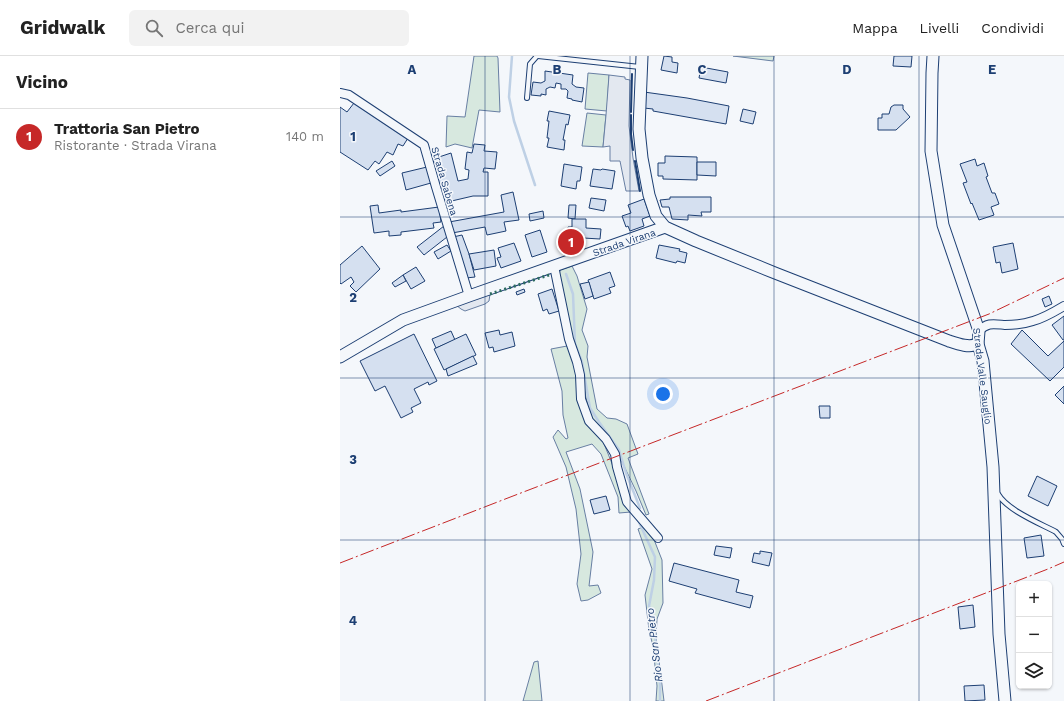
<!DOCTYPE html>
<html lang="it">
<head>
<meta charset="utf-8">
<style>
	:root { --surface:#fff; --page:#f2f2f2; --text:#222; --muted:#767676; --line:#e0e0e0; --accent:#c62828 }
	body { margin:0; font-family:"Work Sans",sans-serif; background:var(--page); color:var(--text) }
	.controls { position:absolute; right:12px; bottom:12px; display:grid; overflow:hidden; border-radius:6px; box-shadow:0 1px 3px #0004 }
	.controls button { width:36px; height:36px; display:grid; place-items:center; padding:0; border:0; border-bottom:1px solid var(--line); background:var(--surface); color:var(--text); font:20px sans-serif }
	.you { position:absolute; left:323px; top:338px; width:14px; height:14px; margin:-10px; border:3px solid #fff; border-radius:50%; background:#1a73e8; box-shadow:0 0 0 6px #1a73e833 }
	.badge { display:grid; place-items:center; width:26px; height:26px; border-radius:50%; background:var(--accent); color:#fff; font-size:13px; font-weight:700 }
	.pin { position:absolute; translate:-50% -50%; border:2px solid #fff; box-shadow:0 1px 4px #0006 }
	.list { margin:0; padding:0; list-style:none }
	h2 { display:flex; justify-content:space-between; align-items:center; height:52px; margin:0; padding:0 16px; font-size:17px }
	h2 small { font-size:13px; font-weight:400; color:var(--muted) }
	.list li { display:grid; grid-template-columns:26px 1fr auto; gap:12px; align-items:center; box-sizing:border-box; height:56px; padding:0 16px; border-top:1px solid var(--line) }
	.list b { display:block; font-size:15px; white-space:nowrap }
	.list p { margin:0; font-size:13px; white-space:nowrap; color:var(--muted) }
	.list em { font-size:13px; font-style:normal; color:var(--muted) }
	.icon { flex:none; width:22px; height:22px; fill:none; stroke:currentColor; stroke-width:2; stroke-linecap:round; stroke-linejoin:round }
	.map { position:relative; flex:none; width:724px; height:645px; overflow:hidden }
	header { display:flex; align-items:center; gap:24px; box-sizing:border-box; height:56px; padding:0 20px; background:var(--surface); border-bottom:1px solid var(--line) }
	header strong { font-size:19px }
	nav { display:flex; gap:22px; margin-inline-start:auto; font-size:14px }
	.search { width:280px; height:36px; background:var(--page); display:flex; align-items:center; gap:10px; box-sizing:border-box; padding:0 14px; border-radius:6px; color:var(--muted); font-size:15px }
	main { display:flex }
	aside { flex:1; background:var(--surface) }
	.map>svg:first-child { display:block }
	.green { fill:#d7e8df; stroke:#687fa3 }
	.parking { fill:#e3e8f0; stroke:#687fa3 }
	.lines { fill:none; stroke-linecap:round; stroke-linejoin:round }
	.stream { stroke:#bed0e5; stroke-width:2.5 }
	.building { fill:#d5e0f0; stroke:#1d3f73 }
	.lane-casing { stroke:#1d3f73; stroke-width:6 }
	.street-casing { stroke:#1d3f73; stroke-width:10 }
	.secondary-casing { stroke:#1d3f73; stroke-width:13 }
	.lane { stroke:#f4f7fb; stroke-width:4 }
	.street { stroke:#f4f7fb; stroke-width:8 }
	.secondary { stroke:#f4f7fb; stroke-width:11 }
	.hedge { stroke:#2c6c60; stroke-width:3; stroke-dasharray:2 3; stroke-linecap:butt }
	.wall { stroke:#1d3f73; stroke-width:2 }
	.power { stroke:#c62828; stroke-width:1; stroke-dasharray:14 3 2 3; stroke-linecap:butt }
	.grid { fill:none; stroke:#1d3f73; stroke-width:1; stroke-opacity:0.55 }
	.labels { text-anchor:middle; stroke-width:3; stroke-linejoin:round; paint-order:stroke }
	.street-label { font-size:10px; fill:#1d3f73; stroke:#f4f7fb }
	.water-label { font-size:11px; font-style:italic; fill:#1d3f73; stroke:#f4f7fb }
	.grid-label { font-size:13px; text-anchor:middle; font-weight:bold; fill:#1d3f73; stroke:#f4f7fb; stroke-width:3; stroke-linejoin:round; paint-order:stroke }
</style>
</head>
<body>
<header>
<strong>Gridwalk</strong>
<div class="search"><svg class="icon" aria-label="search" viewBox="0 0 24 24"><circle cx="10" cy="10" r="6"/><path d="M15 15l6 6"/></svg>Cerca qui</div>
<nav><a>Mappa</a><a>Livelli</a><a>Condividi</a></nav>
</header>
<main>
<aside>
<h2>Vicino<small></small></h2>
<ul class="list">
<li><span class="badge">1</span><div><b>Trattoria San Pietro</b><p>Ristorante · Strada Virana</p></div><em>140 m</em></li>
</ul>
</aside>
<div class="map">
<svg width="724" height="645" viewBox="0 0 724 645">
	<rect width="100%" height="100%" fill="#f4f7fb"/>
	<g class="green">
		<polygon points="134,0 157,0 158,2 160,56 139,54 132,92 115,88 106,91 107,60 125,61"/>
		<polygon points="393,0 434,0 433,5"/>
		<polygon points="248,17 269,19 267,55 245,53"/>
		<polygon points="247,57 266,59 263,91 242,90"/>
		<polygon points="232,210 237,220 247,253 242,274 248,290 247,301 257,353 267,362 276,363 287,368 298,398 288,402 309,458 306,459 296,435 283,408 268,380 253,366 246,342 242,318 233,288 219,220 220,214"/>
		<polygon points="227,290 235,306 239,342 262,383 271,405 281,432 291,456 279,457 278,441 261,398 252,388 226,396 240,433 253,496 249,530 258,529 261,537 248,544 241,545 237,528 241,498 236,453 226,411 213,381 218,374 226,383 228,382 223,359 222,335 211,293"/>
		<polygon points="303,471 313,481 322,504 323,547 317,563 316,581 324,645 316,645 317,630 313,590 309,574 305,539 312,513 298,473"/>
		<polygon points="198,605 202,645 183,645 194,606"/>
	</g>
	<g class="parking">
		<polygon points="269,19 285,21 285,23 290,24 289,70 293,102 299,135 286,135 280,105 270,105 270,90 263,91 266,59"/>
		<polygon points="150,238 149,245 145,248 125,255 121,253 116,249"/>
	</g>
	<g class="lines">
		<g class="stream">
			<polyline points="172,0 169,41 174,65 195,129"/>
			<polyline points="226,218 233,238 235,288 242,306 250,352 259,366 279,394 286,417 300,452"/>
			<polyline points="298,464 315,501 314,524 309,550 313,561 320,628 320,645"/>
		</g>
	</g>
	<g class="building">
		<polygon points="324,0 332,1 332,6 338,7 337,17 321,14"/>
		<polygon points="554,0 572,0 571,11 553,10"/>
		<polygon points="361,11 388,16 386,27 359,22"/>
		<polygon points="205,15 233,19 232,28 236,31 244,32 242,46 232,44 232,43 227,42 228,35 226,33 221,33 221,28 216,27 215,32 210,31 206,33 206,39 201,38 201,40 191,39 193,26 201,27 205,25"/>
		<polygon points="304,36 347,42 389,50 386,68 313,55 313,53 304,52"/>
		<polygon points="14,47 68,82 63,90 58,88 53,99 47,96 39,108 35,105 28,114 0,96 0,51 7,56"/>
		<polygon points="554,49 563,49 563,53 570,61 556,74 538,74 538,62 542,62 542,58 549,58 551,51"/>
		<polygon points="403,53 416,56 413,68 400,65"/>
		<polygon points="209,55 230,59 228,69 226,68 223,84 225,84 224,94 207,91 209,82 207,82 209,65 207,65"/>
		<polygon points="134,88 145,89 144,95 157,96 155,113 144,112 143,116 148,116 148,140 133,140 103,147 93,103 111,97 118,125 128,123 129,114 125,113 127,96 132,97"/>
		<polygon points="325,100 357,101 357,124 323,123 323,120 318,120 318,107 325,107"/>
		<polygon points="635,103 637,110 644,107 648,120 646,121 652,137 655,137 659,148 651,151 654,159 639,164 632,147 631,148 623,127 627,126 620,108"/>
		<polygon points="52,105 55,110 40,120 36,115"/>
		<polygon points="357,106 376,106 376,120 357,119"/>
		<polygon points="224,108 242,111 240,125 237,125 236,133 221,130"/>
		<polygon points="87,111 91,127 66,134 62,117"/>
		<polygon points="253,113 261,114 262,113 275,115 272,133 250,130"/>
		<polygon points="173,136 179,164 164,166 166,175 147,179 145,171 112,177 109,166 164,156 161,139"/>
		<polygon points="330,141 371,141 371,156 361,156 362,160 348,159 348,164 332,163 329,151 322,151 320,144 330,143"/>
		<polygon points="251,142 266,144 264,155 249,152"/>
		<polygon points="304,143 310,160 302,163 304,170 290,175 288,170 286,171 282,160 291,157 288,149"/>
		<polygon points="38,149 39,157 61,154 61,156 99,151 101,166 93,167 94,172 61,176 61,179 49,180 49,175 34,177 30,150"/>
		<polygon points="229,149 236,149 235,163 228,162"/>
		<polygon points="203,155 204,162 190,165 189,158"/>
		<polygon points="232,163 246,163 246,172 261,173 260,183 227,181 228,171 232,171"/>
		<polygon points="104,170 107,181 84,199 77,191"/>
		<polygon points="200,174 207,196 192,201 185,179"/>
		<polygon points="122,179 129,198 135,221 126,222 113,181"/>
		<polygon points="174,187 181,205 161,212 157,202 161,201 158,192"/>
		<polygon points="673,187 678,213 662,217 660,206 656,207 653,191"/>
		<polygon points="107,189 111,195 98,203 94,196"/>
		<polygon points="319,189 340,193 339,195 347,197 345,207 337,205 336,207 316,202"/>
		<polygon points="22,190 40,213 16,236 10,230 14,226 11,221 1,228 0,227 0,209"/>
		<polygon points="154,194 156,210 134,214 129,198"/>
		<polygon points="76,211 85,225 71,233 63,219"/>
		<polygon points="270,216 275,230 269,232 271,237 254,243 248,224"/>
		<polygon points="63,219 66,225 55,231 52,227"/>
		<polygon points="249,226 253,240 245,243 240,228"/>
		<polygon points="184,233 185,236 177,239 176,236"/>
		<polygon points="212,233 219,255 209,258 207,253 203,255 198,238"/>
		<polygon points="709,240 712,248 705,251 702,243"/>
		<polygon points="724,260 724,284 723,284 712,269"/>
		<polygon points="159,274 160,279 172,276 175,290 154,296 153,291 149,292 145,277"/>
		<polygon points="682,274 708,300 724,285 724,311 710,325 671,288"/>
		<polygon points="111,275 115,284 96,292 92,283"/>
		<polygon points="74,278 97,325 89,329 88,326 74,333 81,347 71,352 73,356 61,362 45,330 35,335 20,305"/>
		<polygon points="126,278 136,299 104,314 94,293"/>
		<polygon points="133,300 137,308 108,320 106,313"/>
		<polygon points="724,330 724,348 715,339"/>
		<polygon points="479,350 490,350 490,362 480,362"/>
		<polygon points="697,420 717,430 708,450 688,440"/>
		<polygon points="266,440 270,454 254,458 250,444"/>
		<polygon points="701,479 704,500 687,502 684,482"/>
		<polygon points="376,490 392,492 390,502 374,499"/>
		<polygon points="420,495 432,497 429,510 412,506 414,497 420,498"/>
		<polygon points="334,507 399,524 396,536 413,540 410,552 355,537 357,533 329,525"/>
		<polygon points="633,549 635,571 620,573 618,551"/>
		<polygon points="644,629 645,644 625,645 624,630"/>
	</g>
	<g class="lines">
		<defs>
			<g id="lane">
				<polyline points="198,0 300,11"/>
				<polyline points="187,42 190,8 197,0"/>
				<path d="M658,438C667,454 699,467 716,476L722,483L724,488"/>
			</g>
			<g id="street">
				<polyline points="0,37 9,39 84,89 96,131 129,240"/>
				<polyline points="214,210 229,283 237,306 240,319 241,343 249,365 266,383 275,398 277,411 287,446 318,482"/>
				<path d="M639,275C647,266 654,268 665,269C674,269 684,268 693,265C704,262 714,256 724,250"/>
			</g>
			<g id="secondary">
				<path d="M302,0L299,73L302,102L309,139L316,160L325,171L356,185L435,217L609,285C618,288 629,292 638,288"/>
				<polyline points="593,0 592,17 591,95 603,169 639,275 638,288 643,305 653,411 659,578 665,645"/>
				<polyline points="0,301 63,264 129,240 325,171"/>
			</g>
		</defs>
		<use href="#lane" class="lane-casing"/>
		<use href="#street" class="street-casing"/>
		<use href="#secondary" class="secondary-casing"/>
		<use href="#lane" class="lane"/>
		<use href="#street" class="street"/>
		<use href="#secondary" class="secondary"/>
		<polyline class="hedge" points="150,238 209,219"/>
		<g class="wall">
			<polyline points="291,56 292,18"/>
			<polyline points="291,59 291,78 293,94"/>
			<polyline points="295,105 300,135"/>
		</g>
		<g class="power">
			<polyline points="0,507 173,440 649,258 724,222"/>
			<polyline points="366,645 708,513 724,506"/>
		</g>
	</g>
	<path class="grid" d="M145,0V645M290,0V645M434,0V645M579,0V645M0,161H724M0,322H724M0,484H724"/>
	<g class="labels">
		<g class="street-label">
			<text transform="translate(105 125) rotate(74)" y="4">Strada Sabena</text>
			<text transform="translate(284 186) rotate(-19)" y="4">Strada Virana</text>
			<text transform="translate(643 320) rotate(83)" y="4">Strada Valle Sauglio</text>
		</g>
		<g class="water-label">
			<text transform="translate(314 589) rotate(-97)" y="4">Rio San Pietro</text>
		</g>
	</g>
	<g class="grid-label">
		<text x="72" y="18">A</text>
		<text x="217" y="18">B</text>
		<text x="362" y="18">C</text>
		<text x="507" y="18">D</text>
		<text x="652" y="18">E</text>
		<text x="13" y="85">1</text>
		<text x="13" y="246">2</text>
		<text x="13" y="408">3</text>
		<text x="13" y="569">4</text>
	</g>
</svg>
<div class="controls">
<button>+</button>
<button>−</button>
<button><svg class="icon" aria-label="layers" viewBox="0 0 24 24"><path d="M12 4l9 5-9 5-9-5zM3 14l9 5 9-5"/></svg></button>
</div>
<div class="you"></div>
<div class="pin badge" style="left:231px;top:186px">1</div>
</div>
</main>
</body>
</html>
